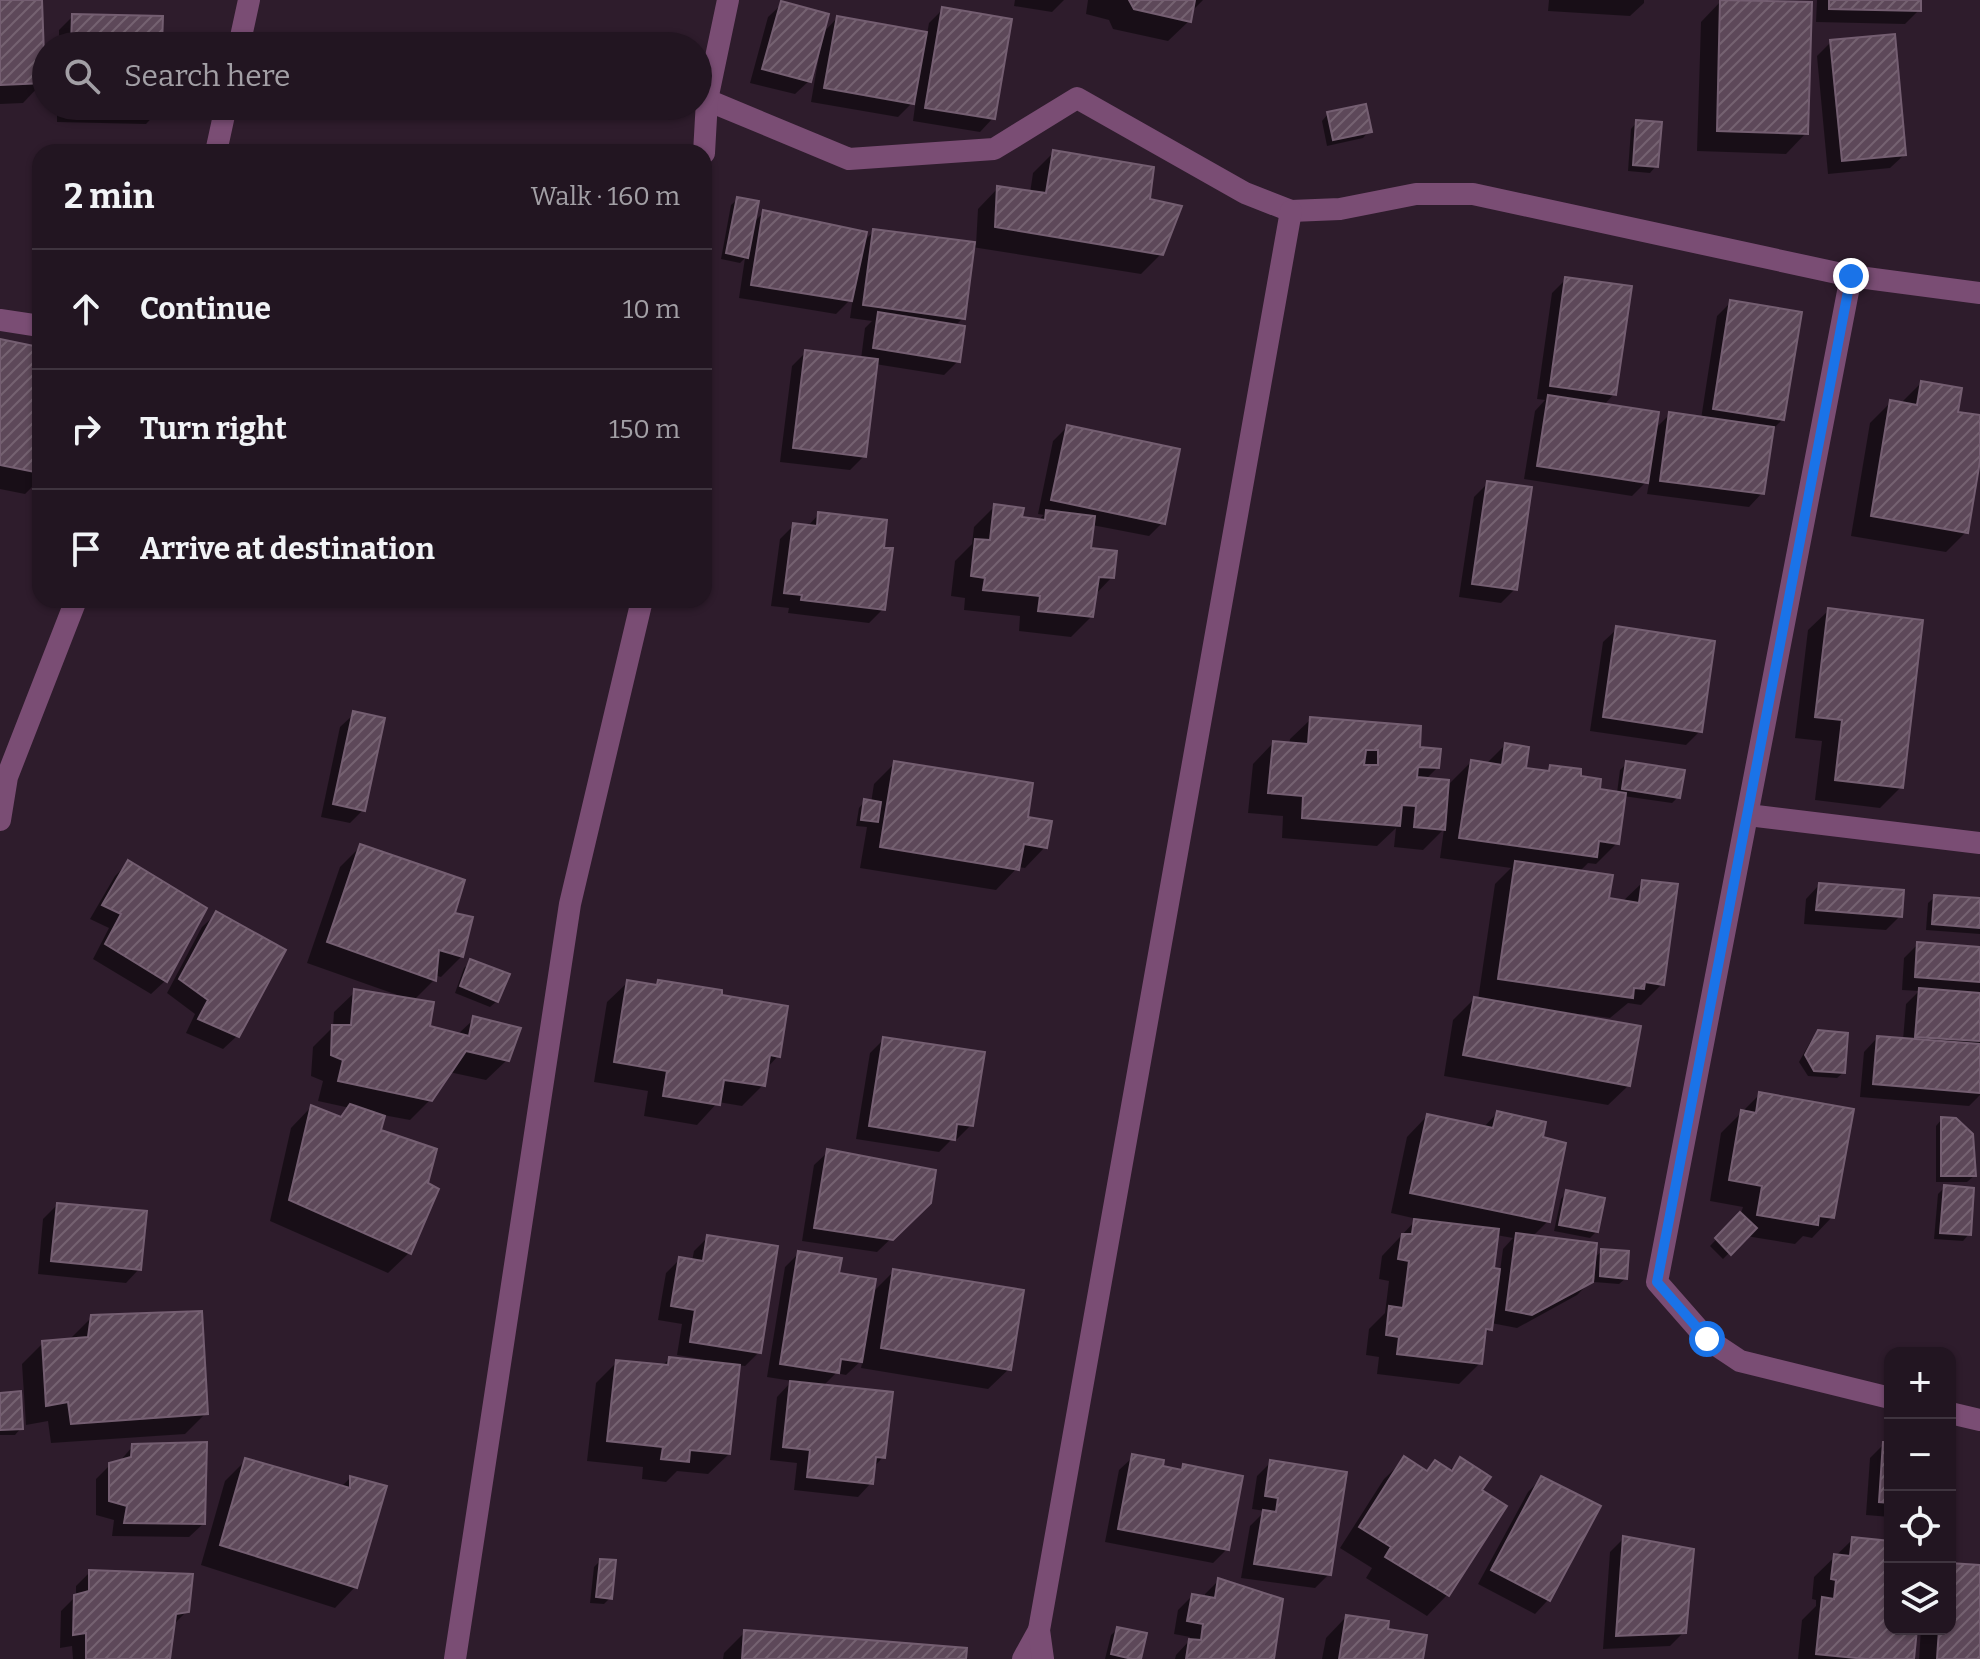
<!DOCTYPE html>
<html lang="en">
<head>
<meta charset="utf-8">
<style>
	:root { --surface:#221521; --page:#2e222e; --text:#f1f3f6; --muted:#a29fa5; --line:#3f343f }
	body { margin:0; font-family:Bitter,serif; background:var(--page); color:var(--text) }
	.controls { position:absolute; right:24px; bottom:24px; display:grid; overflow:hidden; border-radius:16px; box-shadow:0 2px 6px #0004 }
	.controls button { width:72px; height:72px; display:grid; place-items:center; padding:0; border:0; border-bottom:2px solid var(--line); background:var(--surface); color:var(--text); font:40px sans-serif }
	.stop { position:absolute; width:24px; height:24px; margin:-18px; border:6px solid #1a73e8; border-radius:50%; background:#fff }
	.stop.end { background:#1a73e8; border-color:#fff; box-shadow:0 2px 8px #0008 }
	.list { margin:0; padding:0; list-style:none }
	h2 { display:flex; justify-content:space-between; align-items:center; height:104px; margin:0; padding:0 32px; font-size:34px }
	h2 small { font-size:26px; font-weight:400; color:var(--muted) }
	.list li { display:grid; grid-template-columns:52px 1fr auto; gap:24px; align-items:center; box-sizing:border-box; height:120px; padding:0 32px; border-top:2px solid var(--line) }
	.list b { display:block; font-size:30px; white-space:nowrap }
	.list em { font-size:26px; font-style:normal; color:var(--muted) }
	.icon { flex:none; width:44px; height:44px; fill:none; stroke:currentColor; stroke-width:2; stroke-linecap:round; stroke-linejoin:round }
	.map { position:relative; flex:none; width:1980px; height:1659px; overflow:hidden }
	.search { position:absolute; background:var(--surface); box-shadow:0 2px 6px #0004; left:32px; top:32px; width:680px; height:88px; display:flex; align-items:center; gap:20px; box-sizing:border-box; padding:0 28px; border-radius:44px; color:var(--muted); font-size:30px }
	.panel { position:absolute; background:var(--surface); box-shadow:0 2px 6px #0004; left:32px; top:144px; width:680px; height:464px; border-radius:24px }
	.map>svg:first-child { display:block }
	.shadow { fill:#0007; fill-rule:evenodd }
	.building { fill:url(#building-hatch); stroke:#745e71; stroke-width:2; fill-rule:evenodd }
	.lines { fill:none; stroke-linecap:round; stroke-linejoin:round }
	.minor { stroke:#7a4d74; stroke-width:22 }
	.route { stroke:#1a73e8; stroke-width:10 }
</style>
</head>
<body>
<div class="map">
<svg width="1980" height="1659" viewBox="0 0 1980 1659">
	<defs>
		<pattern id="building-hatch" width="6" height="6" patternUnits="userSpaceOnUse" patternTransform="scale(2)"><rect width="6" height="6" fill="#5d4859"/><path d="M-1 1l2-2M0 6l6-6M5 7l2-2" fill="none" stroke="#756271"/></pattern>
	</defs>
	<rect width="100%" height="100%" fill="#2e1c2c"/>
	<g class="shadow">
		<polygon points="0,0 40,0 43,82 23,103 0,104"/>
		<polygon points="1015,0 1064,0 1052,12 1014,6"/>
		<polygon points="1088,0 1203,0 1191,12 1189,21 1168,41 1113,29 1109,20 1086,14"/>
		<polygon points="1549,0 1644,0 1644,3 1630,16 1548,11"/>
		<polygon points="1817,0 1919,0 1919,10 1905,24 1816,22"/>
		<polygon points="1721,1 1806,133 1786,154 1697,151 1701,22"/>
		<polygon points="782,4 822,34 837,18 927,34 929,23 943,9 993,118 980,132 913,121 916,99 898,117 811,102 820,50 817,50 809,81 795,94 750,83 768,17"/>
		<polygon points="73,16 160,46 59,46 59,30"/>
		<polygon points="1831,42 1904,155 1890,168 1828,174 1817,56"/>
		<polygon points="57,106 160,106 159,110 146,124 57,122"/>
		<polygon points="1328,114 1369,131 1363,138 1327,146 1322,121"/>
		<polygon points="1637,122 1656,166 1650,173 1628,171 1631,129"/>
		<polygon points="1054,152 1148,200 1162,253 1141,274 972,247 963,318 955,326 958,361 944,375 875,364 864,456 850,470 780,462 792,366 806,352 861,359 865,328 872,321 850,318 853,297 836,314 739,298 745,258 740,263 721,259 731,205 738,199 753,223 764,212 863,242 874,231 976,245 978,209 998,188 1030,193 1033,173"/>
		<polygon points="1566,279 1614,394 1603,406 1654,430 1670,414 1701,419 1717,316 1731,302 1783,419 1772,430 1762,493 1749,507 1647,494 1650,478 1632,496 1524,479 1535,411 1545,400 1537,399 1552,293"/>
		<polygon points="0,341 32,376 40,377 40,479 25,494 0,489"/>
		<polygon points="1921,383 1955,413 1980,417 1980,449 1966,532 1946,552 1851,536 1870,423 1891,402 1900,404"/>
		<polygon points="1067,427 1163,522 1149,536 1092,525 1089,549 1112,577 1094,596 1092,616 1071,637 1019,631 1020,616 964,610 965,598 951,596 955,561 972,544 974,527 995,506 1020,519 1037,521 1044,515 1038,514 1053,441"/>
		<polygon points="1488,483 1515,589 1501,603 1459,597 1474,497"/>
		<polygon points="819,514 882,549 883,609 869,623 788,613 789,608 771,606 780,539 794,525 807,527"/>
		<polygon points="1829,610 1901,787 1880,808 1815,800 1822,741 1795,738 1808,630"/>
		<polygon points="1617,629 1700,731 1686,745 1590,731 1603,642"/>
		<polygon points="354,714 363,810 350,823 321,817 340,727"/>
		<polygon points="1311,719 1418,749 1437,768 1425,780 1446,787 1471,762 1486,764 1505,745 1523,770 1545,773 1551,767 1578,778 1598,790 1617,793 1620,770 1627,763 1678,797 1672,803 1623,796 1617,843 1596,864 1588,863 1579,872 1607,900 1622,902 1643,882 1662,984 1641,1005 1628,1003 1610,1018 1581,1014 1581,1018 1629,1085 1608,1105 1444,1076 1453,1020 1474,999 1478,1000 1495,884 1511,868 1440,858 1444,829 1423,850 1394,847 1396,828 1377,846 1282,838 1283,816 1248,813 1253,764 1273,743 1289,745 1290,739"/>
		<polygon points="895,763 1026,819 1045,847 1025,868 1018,867 996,890 860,868 867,827 856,826 859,808 865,801 871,803 874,784"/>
		<polygon points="361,846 453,914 462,956 441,977 434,975 434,980 413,1001 428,1028 457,1035 474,1019 507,1060 486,1080 449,1072 431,1099 410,1120 383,1115 378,1131 409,1253 388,1273 270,1221 291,1128 311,1107 339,1118 350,1108 318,1101 323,1081 311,1076 313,1047 333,1027 334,1012 355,992 403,997 307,963 340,867"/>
		<polygon points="128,863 165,981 151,994 93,959 109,928 90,919 115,876"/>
		<polygon points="1819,885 1900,916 1886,930 1804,924 1806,899"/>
		<polygon points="1935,897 1980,900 1980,934 1926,930 1928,903"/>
		<polygon points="216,914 237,1036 223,1049 186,1033 195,1014 167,993 202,927"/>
		<polygon points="1918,944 1980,949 1980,1095 1969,1106 1860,1097 1864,1052 1877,1038 1903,1040 1906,1004 1919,991 1902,990 1904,958"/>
		<polygon points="471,962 497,1001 490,1007 455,993 464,968"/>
		<polygon points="628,982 654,986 658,982 719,997 778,1056 766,1069 763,1085 742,1106 718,1102 697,1125 644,1116 648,1091 594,1082 607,1002"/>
		<polygon points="1819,1032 1844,1072 1837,1078 1808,1076 1799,1062 1812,1039"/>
		<polygon points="884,1039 971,1125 957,1139 953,1138 939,1152 856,1139 870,1053"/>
		<polygon points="1760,1094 1832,1217 1812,1238 1803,1236 1795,1244 1746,1236 1723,1259 1710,1246 1741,1213 1743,1207 1710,1201 1721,1133"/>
		<path d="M1497,1113L1540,1139L1548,1221L1532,1237L1593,1259L1602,1251L1626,1278L1619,1284L1594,1282L1595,1277L1577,1295L1517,1328L1491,1323L1490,1329L1483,1336L1480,1363L1459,1384L1377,1374L1379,1357L1366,1355L1369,1329L1385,1313L1389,1281L1379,1279L1382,1256L1417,1219L1391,1213L1407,1137L1427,1116L1483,1128ZM1496,1235L1513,1238L1503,1249L1500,1271L1491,1270Z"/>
		<polygon points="1942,1119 1974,1176 1967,1182 1936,1182 1936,1126"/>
		<polygon points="828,1152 929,1202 877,1252 802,1241 814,1165"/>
		<polygon points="1944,1188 1969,1234 1963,1241 1934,1239 1938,1194"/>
		<polygon points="1567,1192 1597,1231 1590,1238 1554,1231 1561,1199"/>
		<polygon points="57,1205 139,1269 126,1283 38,1274 43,1219"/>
		<polygon points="708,1237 759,1352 745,1366 738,1365 729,1454 708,1474 677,1471 666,1482 642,1479 643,1467 587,1461 596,1383 617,1362 662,1366 669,1359 700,1362 700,1359 677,1355 682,1324 658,1320 666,1273 680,1259 692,1261 694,1251"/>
		<polygon points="799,1253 872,1293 894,1271 1009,1369 988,1389 861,1368 863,1359 846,1375 836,1373 823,1386 883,1457 873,1468 871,1483 858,1497 794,1490 797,1463 770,1460 777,1397 792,1381 767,1377 785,1267"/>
		<polygon points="92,1317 206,1413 185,1434 51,1443 48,1421 26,1425 22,1364 43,1343 71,1340 71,1338"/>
		<polygon points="0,1395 21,1428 15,1435 0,1435"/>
		<polygon points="1884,1444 1890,1444 1890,1517 1866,1515 1870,1458"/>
		<polygon points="133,1446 203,1524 189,1537 112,1536 114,1520 96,1515 96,1479 110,1465 119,1462"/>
		<polygon points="1133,1457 1161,1467 1179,1471 1183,1466 1227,1549 1213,1563 1105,1542 1119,1470"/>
		<polygon points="1405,1459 1425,1472 1435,1462 1449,1471 1460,1460 1480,1490 1504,1506 1447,1595 1427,1616 1366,1578 1372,1568 1340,1548 1384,1479"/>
		<polygon points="246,1460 341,1487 350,1478 355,1587 335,1608 201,1565 225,1481"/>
		<polygon points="1271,1462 1329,1574 1315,1588 1241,1578 1250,1526 1265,1511 1252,1509 1257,1476"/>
		<polygon points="1542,1478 1548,1600 1535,1614 1478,1584 1528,1492"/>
		<polygon points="1624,1538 1684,1632 1670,1646 1603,1649 1610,1552"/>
		<polygon points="1853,1539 1890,1543 1890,1629 1915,1629 1912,1659 1798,1659 1802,1620 1816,1606 1816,1600 1812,1599 1814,1577"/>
		<polygon points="600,1561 610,1598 604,1604 590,1603 594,1567"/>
		<polygon points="1950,1565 1980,1567 1980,1659 1919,1659 1921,1629 1950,1629"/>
		<polygon points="90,1572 187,1611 172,1626 168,1659 73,1659 72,1646 60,1648 61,1611 76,1596 76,1586"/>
		<polygon points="1219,1580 1272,1659 1175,1659 1176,1655 1189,1641 1190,1637 1174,1634 1178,1610 1192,1596 1205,1598 1205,1594"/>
		<polygon points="1346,1617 1386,1630 1421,1659 1322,1659 1326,1638"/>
		<polygon points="1118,1629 1139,1659 1105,1659 1111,1635"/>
		<polygon points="745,1632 964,1659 723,1659 724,1653"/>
	</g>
	<g class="building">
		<polygon points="0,0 42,0 45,83 0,85"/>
		<polygon points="1129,0 1195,0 1191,22 1134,9"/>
		<polygon points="1720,0 1812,2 1808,134 1717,131"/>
		<polygon points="1829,0 1921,0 1921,11 1829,9"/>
		<polygon points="781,1 829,14 811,82 762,69"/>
		<polygon points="942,7 1012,19 995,119 925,108"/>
		<polygon points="72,14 163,16 162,46 71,46"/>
		<polygon points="837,16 927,32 914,104 824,88"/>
		<polygon points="1895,34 1906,155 1842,161 1830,40"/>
		<polygon points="1366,104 1372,132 1333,140 1327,112"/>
		<polygon points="70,106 161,106 161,111 70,109"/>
		<polygon points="1636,120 1662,122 1658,167 1633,165"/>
		<polygon points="1053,150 1154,167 1150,199 1182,206 1163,255 995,227 997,186 1046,193"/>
		<polygon points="737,197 759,201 748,258 726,253"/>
		<polygon points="763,210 867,232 852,301 751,285"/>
		<polygon points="873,229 975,242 965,319 863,305"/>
		<polygon points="1565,277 1632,286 1616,395 1550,386"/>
		<polygon points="1730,300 1802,312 1784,420 1713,409"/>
		<polygon points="878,312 965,326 960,362 873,348"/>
		<polygon points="0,339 39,347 34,374 40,375 40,473 0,465"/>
		<polygon points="805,350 878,359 866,457 793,448"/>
		<polygon points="1921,381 1962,388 1958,412 1980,415 1980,461 1968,533 1871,516 1890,400 1917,405"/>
		<polygon points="1548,395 1659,412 1648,483 1537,466"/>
		<polygon points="1669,412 1774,427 1764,494 1660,481"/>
		<polygon points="1067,425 1180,449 1165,524 1051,500"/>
		<polygon points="1487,481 1532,487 1517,590 1472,584"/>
		<polygon points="994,504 1024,508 1022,517 1045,520 1046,510 1095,516 1091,548 1117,551 1114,578 1099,577 1093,617 1038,611 1040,596 983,590 985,578 971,576 975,539 990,540"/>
		<polygon points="818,512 887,520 884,548 893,548 885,610 801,600 802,595 784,593 793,523 817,526"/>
		<polygon points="1828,608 1923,620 1903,788 1835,780 1842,720 1815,717"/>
		<polygon points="1616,626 1715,641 1702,732 1603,717"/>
		<polygon points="353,711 385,718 365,811 333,804"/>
		<path d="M1310,717L1421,726L1420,747L1441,749L1439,768L1418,767L1417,777L1449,780L1445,830L1414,827L1416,806L1402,805L1400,826L1302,818L1303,796L1268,793L1273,741L1308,744ZM1366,750H1378V765H1364Z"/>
		<polygon points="1505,743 1529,747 1526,768 1549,771 1550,765 1581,769 1581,776 1601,779 1600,789 1626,793 1619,844 1599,841 1597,857 1459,838 1471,760 1502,765"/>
		<polygon points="894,761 1033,783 1028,817 1052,821 1047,848 1024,844 1019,870 880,847"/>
		<polygon points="1626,761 1685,770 1680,798 1622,789"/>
		<polygon points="864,799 881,802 878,822 861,820"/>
		<polygon points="360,844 465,880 455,913 473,917 463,957 439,950 436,981 327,942"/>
		<polygon points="128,860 207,908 167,982 105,944 121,914 102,905"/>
		<polygon points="1515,861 1613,875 1609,898 1639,903 1642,880 1678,884 1664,985 1645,982 1644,989 1634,988 1633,998 1498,979"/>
		<polygon points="1819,883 1904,890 1902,917 1816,910"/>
		<polygon points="1934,895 1980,898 1980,928 1932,924"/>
		<polygon points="216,911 286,950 239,1037 198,1019 208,1000 179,979"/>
		<polygon points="1917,942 1980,947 1980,982 1915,977"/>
		<polygon points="470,959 510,974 498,1002 460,986"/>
		<polygon points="627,980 657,985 658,980 722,990 722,995 788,1006 780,1057 770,1055 765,1086 724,1080 720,1105 663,1096 667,1071 614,1062"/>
		<polygon points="1919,988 1980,993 1980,1041 1915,1037"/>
		<polygon points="354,989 434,1002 430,1026 469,1036 473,1016 521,1028 509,1061 466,1051 432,1101 338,1081 343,1060 331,1055 332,1025 351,1025"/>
		<polygon points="1474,997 1641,1026 1630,1086 1463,1055"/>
		<polygon points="1818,1030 1848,1033 1845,1073 1814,1071 1805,1055"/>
		<polygon points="1877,1036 1980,1044 1980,1093 1873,1084"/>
		<polygon points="883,1037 985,1052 973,1126 957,1124 955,1140 869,1126"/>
		<polygon points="1759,1092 1854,1109 1834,1218 1819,1216 1818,1225 1757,1215 1762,1186 1729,1180 1741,1110 1756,1113"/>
		<polygon points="350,1104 385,1116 381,1130 437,1149 428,1183 439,1189 411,1254 289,1200 311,1105 341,1117"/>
		<polygon points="1497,1111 1546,1122 1543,1137 1566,1143 1550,1222 1410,1193 1427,1114 1493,1128"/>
		<polygon points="1941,1117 1956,1118 1973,1134 1976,1176 1941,1176"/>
		<polygon points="827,1149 936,1170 931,1203 893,1240 814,1228"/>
		<polygon points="1944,1185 1974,1188 1971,1235 1940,1233"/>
		<polygon points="1566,1190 1605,1198 1598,1232 1559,1225"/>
		<polygon points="57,1203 147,1211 141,1270 51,1261"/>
		<polygon points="1740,1212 1757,1228 1731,1255 1715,1238"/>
		<polygon points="1414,1219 1499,1229 1494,1268 1500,1269 1492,1330 1486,1329 1482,1364 1397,1354 1399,1337 1386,1335 1389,1306 1403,1308 1409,1261 1398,1259 1402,1234 1412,1234"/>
		<polygon points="1516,1233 1597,1243 1593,1282 1532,1315 1506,1310"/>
		<polygon points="707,1235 778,1246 761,1353 690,1342 695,1310 671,1306 679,1257 703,1261"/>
		<polygon points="1601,1249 1629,1251 1627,1279 1600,1276"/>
		<polygon points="798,1251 842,1258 839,1273 876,1279 862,1362 841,1359 839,1373 780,1364"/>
		<polygon points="893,1269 1024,1290 1011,1370 881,1348"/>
		<polygon points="202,1311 208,1414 71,1424 68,1402 46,1406 42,1341 88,1337 91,1315"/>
		<polygon points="669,1357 740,1365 730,1454 690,1450 689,1462 661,1459 663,1447 607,1441 616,1360 668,1365"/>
		<polygon points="790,1381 893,1392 885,1458 876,1457 873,1484 807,1477 810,1450 783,1447"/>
		<polygon points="21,1391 23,1429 0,1430 0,1393"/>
		<polygon points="207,1442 205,1524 124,1523 127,1506 109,1501 109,1463 131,1457 132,1444"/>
		<polygon points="1883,1442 1890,1442 1890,1503 1879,1502"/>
		<polygon points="1132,1454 1164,1460 1163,1466 1182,1470 1183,1464 1243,1476 1229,1550 1118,1529"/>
		<polygon points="1404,1456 1427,1471 1435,1460 1452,1471 1460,1457 1491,1477 1482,1490 1507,1506 1449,1596 1385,1557 1391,1547 1359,1527"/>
		<polygon points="245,1458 350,1488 350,1476 387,1486 357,1588 220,1545"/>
		<polygon points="1270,1460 1347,1472 1331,1575 1254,1564 1263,1510 1276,1512 1278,1498 1265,1496"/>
		<polygon points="1541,1476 1601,1506 1550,1601 1491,1570"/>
		<polygon points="1623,1536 1694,1549 1686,1633 1616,1636"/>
		<polygon points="1852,1537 1890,1541 1890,1629 1917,1629 1914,1659 1866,1659 1816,1654 1822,1597 1834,1599 1836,1580 1831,1579 1834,1554 1850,1556"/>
		<polygon points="600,1559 616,1560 612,1599 596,1597"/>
		<polygon points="1950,1563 1980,1565 1980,1659 1937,1659 1939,1629 1950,1629"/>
		<polygon points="89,1570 193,1574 189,1612 176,1614 170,1659 86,1659 86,1633 73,1635 74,1595 89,1591"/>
		<polygon points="1218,1578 1283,1599 1274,1659 1186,1659 1189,1639 1201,1640 1203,1624 1187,1621 1192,1594 1215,1598"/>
		<polygon points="1346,1615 1389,1621 1388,1629 1427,1635 1423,1659 1339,1659"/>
		<polygon points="1117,1627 1147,1633 1141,1659 1132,1659 1111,1654"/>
		<polygon points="744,1630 967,1648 966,1659 742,1659"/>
	</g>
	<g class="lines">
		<g class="minor">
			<polyline points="239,46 249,0"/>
			<polyline points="707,100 849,159 994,149 1077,98 1245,193 1291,211 1340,209 1416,194 1473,194 1851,276 1980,293"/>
			<polyline points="216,152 226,106"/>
			<polyline points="704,153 707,100 728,0"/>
			<polyline points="1851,276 1657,1282 1707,1339 1740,1361 1890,1398"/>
			<polyline points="0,320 40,326"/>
			<polyline points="1748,815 1980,843"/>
			<polyline points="0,820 7,777 76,600"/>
			<polyline points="1950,1413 1980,1420"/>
			<polyline points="455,1659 570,904 642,600"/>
			<polyline points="1023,1659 1039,1630"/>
			<polyline points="1043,1659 1039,1630 1291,211"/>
		</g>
	</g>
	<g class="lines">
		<polyline class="route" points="1707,1339 1657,1282 1851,276"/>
	</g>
</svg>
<div class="controls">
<button>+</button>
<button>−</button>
<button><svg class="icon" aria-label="locate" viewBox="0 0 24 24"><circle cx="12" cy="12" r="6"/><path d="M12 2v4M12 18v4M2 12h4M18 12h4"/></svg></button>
<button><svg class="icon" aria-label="layers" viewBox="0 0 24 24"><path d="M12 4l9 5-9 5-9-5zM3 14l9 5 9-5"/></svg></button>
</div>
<div class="stop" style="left:1707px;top:1339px"></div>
<div class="stop end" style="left:1851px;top:276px"></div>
<div class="search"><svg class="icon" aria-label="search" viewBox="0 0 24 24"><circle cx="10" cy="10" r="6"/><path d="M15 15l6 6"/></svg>Search here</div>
<section class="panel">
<h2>2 min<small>Walk · 160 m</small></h2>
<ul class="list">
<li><svg class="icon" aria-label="ahead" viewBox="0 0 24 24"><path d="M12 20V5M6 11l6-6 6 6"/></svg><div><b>Continue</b></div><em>10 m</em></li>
<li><svg class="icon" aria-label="right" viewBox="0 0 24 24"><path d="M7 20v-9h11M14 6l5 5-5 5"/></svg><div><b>Turn right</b></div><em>150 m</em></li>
<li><svg class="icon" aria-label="arrive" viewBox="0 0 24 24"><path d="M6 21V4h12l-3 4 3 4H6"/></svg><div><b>Arrive at destination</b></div></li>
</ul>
</section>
</div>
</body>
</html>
